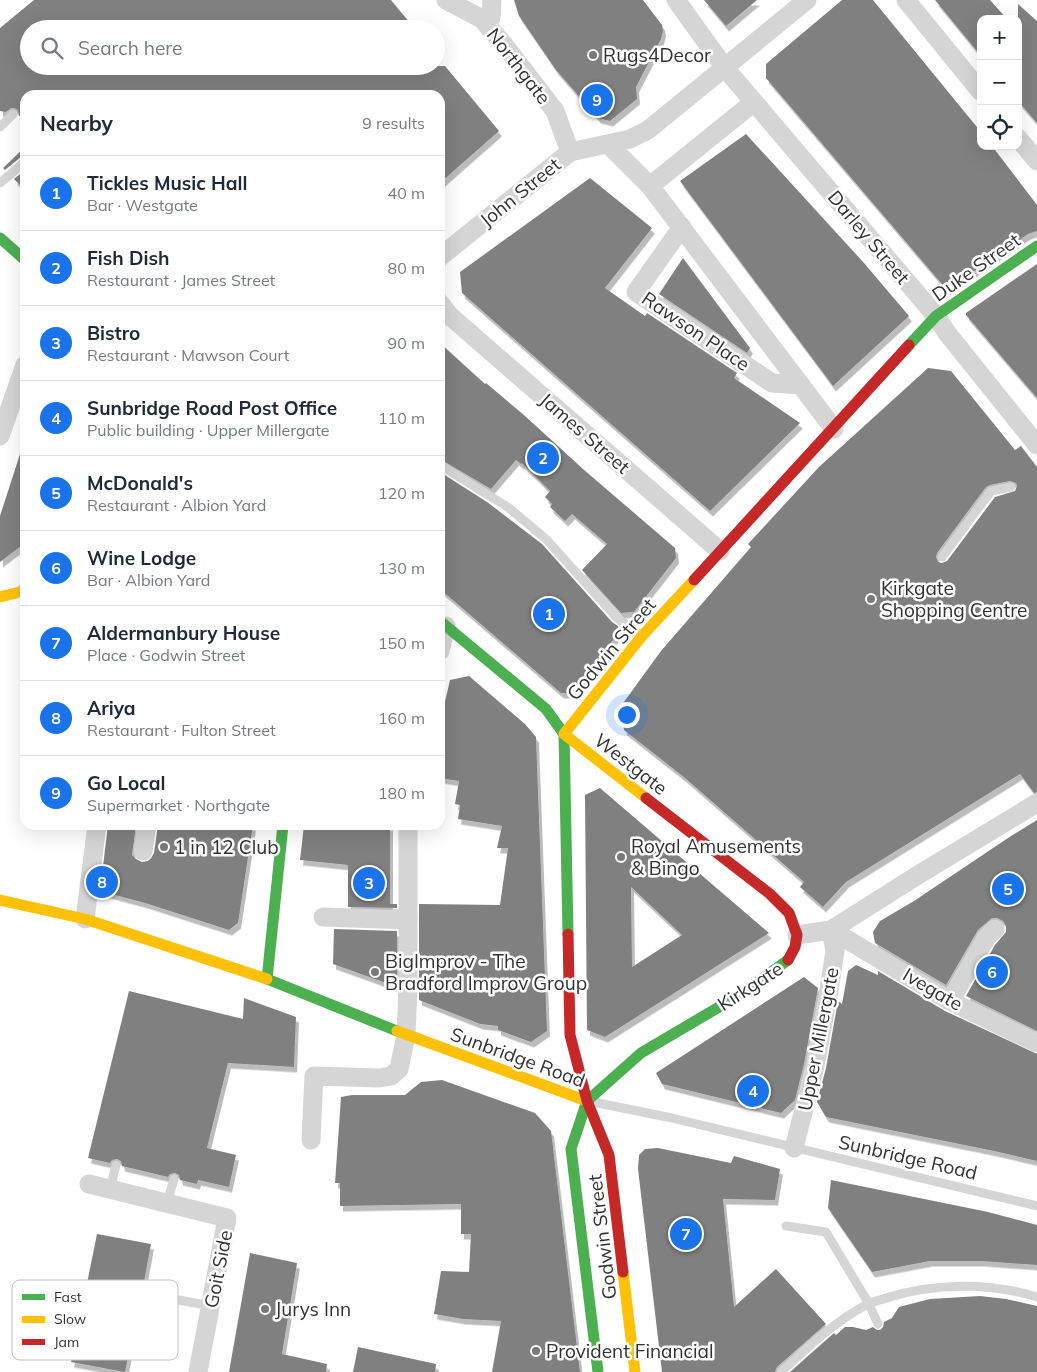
<!DOCTYPE html>
<html lang="en">
<head>
<meta charset="utf-8">
<style>
	:root { --surface:#fff; --page:#f2f2f3; --text:#1f2937; --muted:#747a83; --line:#e0e1e3; --accent:#1a73e8 }
	body { margin:0; font-family:Mulish,sans-serif; background:var(--page); color:var(--text) }
	.controls { position:absolute; right:15px; top:15px; display:grid; overflow:hidden; border-radius:10px; box-shadow:0 5px 20px #0002 }
	.controls button { width:45px; height:45px; display:grid; place-items:center; padding:0; border:0; border-bottom:1px solid var(--line); background:var(--surface); color:var(--text); font:25px sans-serif }
	.you { position:absolute; left:626px; top:714px; width:18px; height:18px; margin:-12px; border:4px solid #fff; border-radius:50%; background:#1a73e8; box-shadow:0 0 0 8px #1a73e833 }
	.badge { display:grid; place-items:center; width:32px; height:32px; border-radius:50%; background:var(--accent); color:#fff; font-size:16px; font-weight:700 }
	.pin { position:absolute; translate:-50% -50%; border:2px solid #fff; box-shadow:0 1px 5px #0006 }
	.list { margin:0; padding:0; list-style:none }
	h2 { display:flex; justify-content:space-between; align-items:center; height:65px; margin:0; padding:0 20px; font-size:21px }
	h2 small { font-size:16px; font-weight:400; color:var(--muted) }
	.list li { display:grid; grid-template-columns:32px 1fr auto; gap:15px; align-items:center; box-sizing:border-box; height:75px; padding:0 20px; border-top:1px solid var(--line) }
	.list b { display:block; font-size:19px; white-space:nowrap }
	.list p { margin:0; font-size:16px; white-space:nowrap; color:var(--muted) }
	.list em { font-size:16px; font-style:normal; color:var(--muted) }
	.icon { flex:none; width:28px; height:28px; fill:none; stroke:currentColor; stroke-width:2; stroke-linecap:round; stroke-linejoin:round }
	.map { position:relative; flex:none; width:1037px; height:1372px; overflow:hidden }
	.search { position:absolute; background:var(--surface); box-shadow:0 5px 20px #0002; left:20px; top:20px; width:425px; height:55px; display:flex; align-items:center; gap:12px; box-sizing:border-box; padding:0 18px; border-radius:28px; color:var(--muted); font-size:19px }
	.panel { position:absolute; background:var(--surface); box-shadow:0 5px 20px #0002; left:20px; top:90px; width:425px; height:740px; border-radius:15px }
	.map>svg:first-child { display:block }
	.building { fill:#808080; fill-rule:evenodd; filter:url(#shadow) }
	.lines { fill:none; stroke-linecap:round; stroke-linejoin:round }
	.lane { stroke:#d5d5d5; stroke-width:9 }
	.street { stroke:#d5d5d5; stroke-width:19 }
	.fast { stroke:#4caf50; stroke-width:11 }
	.slow { stroke:#ffc107; stroke-width:11 }
	.jam { stroke:#c62828; stroke-width:11 }
	.poi-dot { fill:#797979; stroke:#fff; stroke-width:2 }
	.labels { text-anchor:middle; stroke-width:5; stroke-linejoin:round; paint-order:stroke }
	.poi-label { font-size:19px; fill:#313131; stroke:#fff; text-anchor:start }
	.street-label { font-size:19px; fill:#313131; stroke:#fff }
	.key { fill:#fff; stroke:#c1c1c1; stroke-width:1 }
	.key-label { font-size:14px; fill:#313131 }
</style>
</head>
<body>
<div class="map">
<svg width="1037" height="1372" viewBox="0 0 1037 1372">
	<defs>
		<filter id="shadow"><feDropShadow dx="3" dy="5.5" stdDeviation="0" flood-color="#0004"/></filter>
	</defs>
	<rect width="100%" height="100%" fill="#fff"/>
	<g class="building">
		<polygon points="34,0 391,0 415,29 29,29 29,66 445,66 499,131 440,183 440,95 25,95 25,117 19,116 18,110 14,108 11,108 6,112 0,111 0,28"/>
		<polygon points="514,0 643,0 662,25 663,31 661,39 636,87 637,99 610,121 598,118 556,70 519,16"/>
		<polygon points="704,0 757,0 726,26"/>
		<polygon points="842,0 873,0 981,132 981,146 992,146 1037,205 1037,231 1028,234 947,290 766,78 766,64"/>
		<polygon points="935,0 990,0 1007,19 981,19 981,56"/>
		<polygon points="1018,4 1037,21 1037,123 1018,101"/>
		<polygon points="746,134 864,263 909,316 833,386 680,181"/>
		<polygon points="25,147 25,156 21,157 5,170 3,168"/>
		<polygon points="25,170 25,190 14,179"/>
		<polygon points="590,178 652,228 605,288 645,316 647,313 737,373 734,378 800,423 710,511 462,293 460,272"/>
		<polygon points="683,258 750,348 747,353 659,294"/>
		<polygon points="1037,264 1037,398 966,315 966,313"/>
		<polygon points="440,343 485,384 486,383 525,416 583,469 675,548 676,558 634,612 621,613 582,570 607,544 572,514 565,521 550,507 552,504 545,497 550,491 522,463 521,464 516,460 491,489 440,459"/>
		<path d="M928,368L951,371L1015,450L1021,446L1037,467V792L1034,793L1020,774L846,882L823,907L800,887L804,882L685,778L624,730L621,706L661,651L751,547L748,544L819,467ZM1010,481L1016,483L1017,486L1015,491L995,497L947,561L942,563L938,562L936,557L937,553L986,487L990,485Z"/>
		<polygon points="21,451 25,452 25,543 0,562 0,516"/>
		<polygon points="440,472 487,502 542,544 612,622 618,626 618,634 570,693 561,693 440,589"/>
		<polygon points="469,676 525,724 536,737 547,1031 531,1042 498,1030 498,1026 480,1024 419,1000 419,904 500,905 508,848 497,848 502,826 458,819 460,805 455,804 459,781 440,778 440,723 450,680"/>
		<path d="M600,788L769,933L605,1037L587,1030L585,795ZM631,887L682,935L632,967Z"/>
		<polygon points="1037,820 1037,1031 966,996 995,945 1006,932 1006,926 1003,921 997,918 992,918 978,930 946,985 875,943 873,932 880,921 914,901 1011,836"/>
		<polygon points="108,825 136,825 132,855 136,859 142,862 148,861 151,858 154,853 158,825 253,825 238,923 229,930 145,903 100,891"/>
		<polygon points="304,825 390,825 390,904 397,904 397,908 348,907 348,865 300,860"/>
		<polygon points="334,929 397,931 397,987 333,964"/>
		<polygon points="856,965 878,975 878,971 945,1011 1037,1054 1037,1161 994,1151 826,1117 817,1102 826,1068 838,1001 842,1004 848,971"/>
		<polygon points="804,977 818,988 804,1064 795,1100 781,1113 662,1084 656,1073"/>
		<polygon points="129,991 243,1019 244,998 296,1017 294,1067 228,1063 207,1148 236,1155 229,1187 198,1180 197,1184 180,1180 179,1175 175,1173 170,1174 168,1177 122,1166 121,1161 117,1159 112,1160 110,1163 88,1158"/>
		<polygon points="442,1080 535,1113 551,1131 580,1372 492,1372 501,1321 463,1319 434,1314 441,1271 469,1272 471,1234 461,1234 461,1204 340,1206 340,1183 335,1183 341,1097 352,1095 405,1095 421,1082"/>
		<polygon points="658,1148 731,1163 734,1156 780,1169 775,1200 723,1199 734,1307 776,1269 826,1324 777,1367 775,1372 662,1372 638,1169 639,1155 645,1149"/>
		<polygon points="831,1180 988,1212 1037,1225 1037,1265 981,1261 930,1261 872,1272 828,1208"/>
		<polygon points="97,1234 151,1244 143,1287 138,1287 135,1291 135,1296 140,1299 125,1372 71,1362"/>
		<polygon points="250,1253 297,1263 282,1354 327,1364 326,1372 229,1372"/>
		<polygon points="980,1296 1006,1299 1037,1306 1037,1372 790,1372 826,1340 834,1333 836,1335 845,1327 853,1327 866,1330 873,1327 877,1330 880,1330 883,1327 884,1322 892,1318 899,1307 930,1299"/>
		<polygon points="358,1347 436,1364 435,1372 353,1372"/>
	</g>
	<g class="lines">
		<g class="lane">
			<polyline points="0,127 13,114"/>
			<polyline points="0,183 25,162"/>
			<polyline points="440,465 509,508 546,539 617,618 641,635"/>
			<polyline points="942,557 991,491 1011,487"/>
			<polyline points="593,1102 672,1118 1037,1206"/>
			<polyline points="110,1189 116,1165"/>
			<polyline points="167,1203 174,1179"/>
			<polyline points="786,1226 826,1232 869,1304 878,1324"/>
			<polyline points="141,1293 211,1306"/>
			<path d="M781,1372C808,1347 835,1321 868,1304C874,1301 881,1300 886,1298C934,1283 989,1282 1037,1297"/>
		</g>
		<g class="street">
			<polyline points="446,0 482,19 505,46 555,111 570,152"/>
			<polyline points="676,0 725,68 936,316 947,333 1037,445"/>
			<polyline points="906,0 981,92"/>
			<polyline points="491,18 492,0"/>
			<polyline points="1018,138 1037,161"/>
			<polyline points="608,144 650,186 834,429"/>
			<polyline points="650,186 754,102"/>
			<polyline points="682,227 636,292 772,383 801,385"/>
			<polyline points="440,257 570,152 630,139 648,130 807,0"/>
			<polyline points="440,303 449,315 720,551"/>
			<polyline points="0,436 25,365"/>
			<polyline points="440,651 446,626"/>
			<polyline points="143,851 147,825"/>
			<polyline points="323,917 408,920"/>
			<polyline points="85,919 97,825"/>
			<polyline points="831,930 950,1001 1037,1043"/>
			<polyline points="797,935 831,930 918,875 1037,803"/>
			<polyline points="950,1001 986,938 995,929"/>
			<polyline points="311,1140 314,1076 379,1078 391,1076 399,1069 406,1035 408,987 408,825"/>
			<polyline points="794,1148 815,1066 829,990 835,951 831,930"/>
			<polyline points="89,1184 227,1218 198,1372"/>
		</g>
		<g class="fast">
			<polyline points="0,238 25,260"/>
			<polyline points="909,345 936,316 1037,246"/>
			<polyline points="440,621 546,709 564,734 568,934"/>
			<polyline points="283,825 267,979 397,1031"/>
			<polyline points="587,1101 641,1053 741,994 788,960"/>
			<polyline points="587,1101 571,1149 598,1372"/>
		</g>
		<g class="slow">
			<polyline points="0,597 20,592 25,588"/>
			<polyline points="646,798 564,734 642,636 694,580"/>
			<polyline points="0,900 85,919 267,979"/>
			<polyline points="397,1031 587,1101"/>
			<polyline points="623,1272 635,1372"/>
		</g>
		<g class="jam">
			<polyline points="694,580 909,345"/>
			<polyline points="646,798 770,894 789,913 797,935 795,947 788,960"/>
			<polyline points="568,934 570,1035 587,1101 609,1155 623,1272"/>
		</g>
	</g>
	<g class="poi-dot">
		<circle cx="593" cy="55" r="5"/>
		<circle cx="871" cy="599" r="5"/>
		<circle cx="164" cy="847" r="5"/>
		<circle cx="621" cy="857" r="5"/>
		<circle cx="375" cy="972" r="5"/>
		<circle cx="265" cy="1309" r="5"/>
		<circle cx="536" cy="1351" r="5"/>
	</g>
	<g class="labels">
		<g class="poi-label">
			<text x="603" y="62">Rugs4Decor</text>
			<text x="881" y="595">Kirkgate<tspan x="881" dy="22">Shopping Centre</tspan></text>
			<text x="631" y="853">Royal Amusements<tspan x="631" dy="22">&amp; Bingo</tspan></text>
			<text x="174" y="854">1 in 12 Club</text>
			<text x="385" y="968">BigImprov - The<tspan x="385" dy="22">Bradford Improv Group</tspan></text>
			<text x="275" y="1316">Jurys Inn</text>
			<text x="546" y="1358">Provident Financial</text>
		</g>
		<g class="street-label">
			<text transform="translate(519 66) rotate(52)" y="7">Northgate</text>
			<text transform="translate(520 192) rotate(-39)" y="7">John Street</text>
			<text transform="translate(869 237) rotate(50)" y="7">Darley Street</text>
			<text transform="translate(976 267) rotate(-35)" y="7">Duke Street</text>
			<text transform="translate(696 331) rotate(34)" y="7">Rawson Place</text>
			<text transform="translate(585 433) rotate(41)" y="7">James Street</text>
			<text transform="translate(611 649) rotate(-50)" y="7">Godwin Street</text>
			<text transform="translate(631 764) rotate(38)" y="7">Westgate</text>
			<text transform="translate(750 986) rotate(-33)" y="7">Kirkgate</text>
			<text transform="translate(933 989) rotate(30)" y="7">Ivegate</text>
			<text transform="translate(818 1039) rotate(-79)" y="7">Upper Millergate</text>
			<text transform="translate(518 1057) rotate(20)" y="7">Sunbridge Road</text>
			<text transform="translate(908 1157) rotate(13)" y="7">Sunbridge Road</text>
			<text transform="translate(602 1237) rotate(-97)" y="7">Godwin Street</text>
			<text transform="translate(218 1269) rotate(-79)" y="7">Goit Side</text>
		</g>
	</g>
	<rect x="12" y="1280" width="166" height="80" rx="8" class="key"/>
	<rect x="22" y="1294" width="23" height="6" fill="#4caf50"/>
	<rect x="22" y="1316" width="23" height="7" fill="#ffc107"/>
	<rect x="22" y="1339" width="23" height="6" fill="#c62828"/>
	<g class="key-label">
		<text x="54" y="1302">Fast</text>
		<text x="54" y="1324">Slow</text>
		<text x="54" y="1347">Jam</text>
	</g>
</svg>
<div class="controls">
<button>+</button>
<button>−</button>
<button><svg class="icon" aria-label="locate" viewBox="0 0 24 24"><circle cx="12" cy="12" r="6"/><path d="M12 2v4M12 18v4M2 12h4M18 12h4"/></svg></button>
</div>
<div class="you"></div>
<div class="pin badge" style="left:549px;top:614px">1</div>
<div class="pin badge" style="left:543px;top:458px">2</div>
<div class="pin badge" style="left:369px;top:883px">3</div>
<div class="pin badge" style="left:753px;top:1091px">4</div>
<div class="pin badge" style="left:1008px;top:889px">5</div>
<div class="pin badge" style="left:992px;top:972px">6</div>
<div class="pin badge" style="left:686px;top:1234px">7</div>
<div class="pin badge" style="left:102px;top:882px">8</div>
<div class="pin badge" style="left:597px;top:100px">9</div>
<div class="search"><svg class="icon" aria-label="search" viewBox="0 0 24 24"><circle cx="10" cy="10" r="6"/><path d="M15 15l6 6"/></svg>Search here</div>
<section class="panel">
<h2>Nearby<small>9 results</small></h2>
<ul class="list">
<li><span class="badge">1</span><div><b>Tickles Music Hall</b><p>Bar · Westgate</p></div><em>40 m</em></li>
<li><span class="badge">2</span><div><b>Fish Dish</b><p>Restaurant · James Street</p></div><em>80 m</em></li>
<li><span class="badge">3</span><div><b>Bistro</b><p>Restaurant · Mawson Court</p></div><em>90 m</em></li>
<li><span class="badge">4</span><div><b>Sunbridge Road Post Office</b><p>Public building · Upper Millergate</p></div><em>110 m</em></li>
<li><span class="badge">5</span><div><b>McDonald's</b><p>Restaurant · Albion Yard</p></div><em>120 m</em></li>
<li><span class="badge">6</span><div><b>Wine Lodge</b><p>Bar · Albion Yard</p></div><em>130 m</em></li>
<li><span class="badge">7</span><div><b>Aldermanbury House</b><p>Place · Godwin Street</p></div><em>150 m</em></li>
<li><span class="badge">8</span><div><b>Ariya</b><p>Restaurant · Fulton Street</p></div><em>160 m</em></li>
<li><span class="badge">9</span><div><b>Go Local</b><p>Supermarket · Northgate</p></div><em>180 m</em></li>
</ul>
</section>
</div>
</body>
</html>
